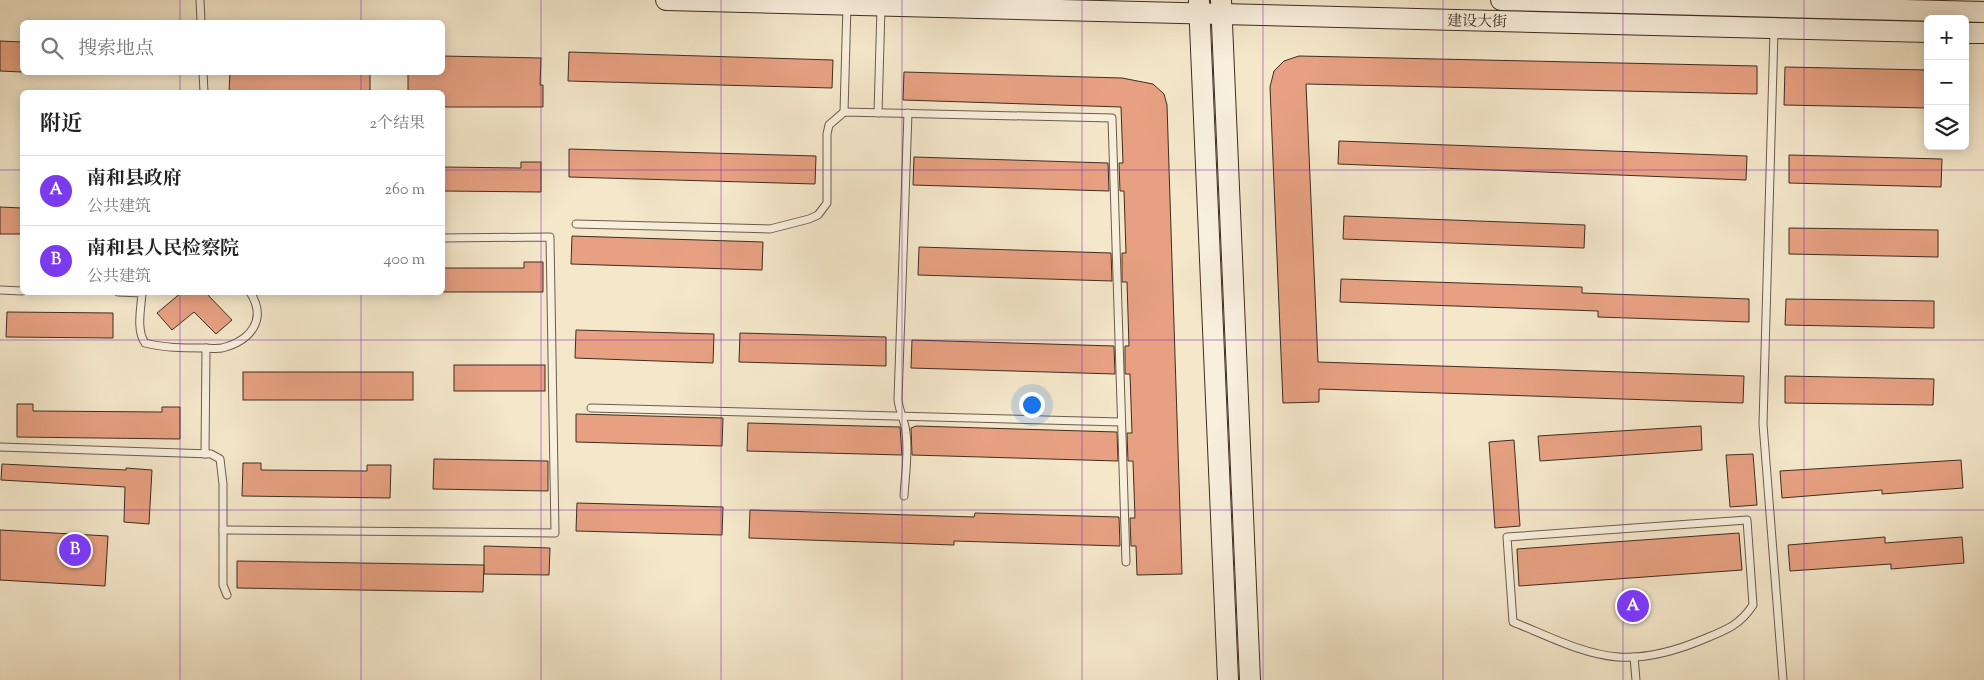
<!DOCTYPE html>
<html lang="zh">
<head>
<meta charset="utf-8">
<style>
	:root { --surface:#fff; --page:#f2f2f2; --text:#222; --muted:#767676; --line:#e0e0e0; --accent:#7c3aed }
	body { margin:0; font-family:"Sorts Mill Goudy","Noto Serif SC",serif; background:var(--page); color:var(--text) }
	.controls { position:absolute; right:15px; top:15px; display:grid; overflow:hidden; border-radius:8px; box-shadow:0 2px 12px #0003 }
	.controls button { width:45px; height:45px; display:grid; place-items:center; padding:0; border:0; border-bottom:1px solid var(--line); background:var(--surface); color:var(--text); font:25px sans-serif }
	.you { position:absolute; left:1031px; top:404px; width:18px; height:18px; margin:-12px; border:4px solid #fff; border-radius:50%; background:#1a73e8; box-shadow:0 0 0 8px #1a73e833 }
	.badge { display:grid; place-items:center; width:32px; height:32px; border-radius:50%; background:var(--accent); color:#fff; font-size:16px; font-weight:700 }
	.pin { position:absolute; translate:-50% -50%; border:2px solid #fff; box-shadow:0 1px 5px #0006 }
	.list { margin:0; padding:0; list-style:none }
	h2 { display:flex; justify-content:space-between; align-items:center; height:65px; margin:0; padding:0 20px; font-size:21px }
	h2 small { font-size:16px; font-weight:400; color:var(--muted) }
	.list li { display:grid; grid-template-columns:32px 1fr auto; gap:15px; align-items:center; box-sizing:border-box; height:70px; padding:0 20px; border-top:1px solid var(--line) }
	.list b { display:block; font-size:19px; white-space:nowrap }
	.list p { margin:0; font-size:16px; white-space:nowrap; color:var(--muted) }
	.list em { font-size:16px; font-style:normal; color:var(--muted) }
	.icon { flex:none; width:28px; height:28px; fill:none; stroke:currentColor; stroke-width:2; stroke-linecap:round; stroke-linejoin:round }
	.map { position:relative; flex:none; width:1984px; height:680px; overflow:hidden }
	.search { position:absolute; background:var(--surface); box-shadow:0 2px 12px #0003; left:20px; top:20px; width:425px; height:55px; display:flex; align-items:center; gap:12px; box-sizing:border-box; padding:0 18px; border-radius:8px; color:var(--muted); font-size:19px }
	.panel { position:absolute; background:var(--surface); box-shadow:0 2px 12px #0003; left:20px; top:90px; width:425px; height:205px; border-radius:8px }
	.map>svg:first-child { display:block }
	.building { fill:#e7a182; stroke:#3e2d21 }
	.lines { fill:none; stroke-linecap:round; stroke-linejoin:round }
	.lane-casing { stroke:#6c5c4b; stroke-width:9 }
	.secondary-casing { stroke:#3e2d21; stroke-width:22 }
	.lane { stroke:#f8efdd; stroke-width:7 }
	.secondary { stroke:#f8efdd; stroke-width:20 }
	.grid { fill:none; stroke:#7b2cbf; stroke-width:1; stroke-opacity:0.55 }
	.labels { text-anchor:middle; stroke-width:5; stroke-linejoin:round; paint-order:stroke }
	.street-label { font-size:15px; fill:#3e2d21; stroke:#f8efdd }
</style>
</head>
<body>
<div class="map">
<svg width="1984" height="680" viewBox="0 0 1984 680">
	<rect width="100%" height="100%" fill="#f4e7ca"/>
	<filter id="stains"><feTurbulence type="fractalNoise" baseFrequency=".004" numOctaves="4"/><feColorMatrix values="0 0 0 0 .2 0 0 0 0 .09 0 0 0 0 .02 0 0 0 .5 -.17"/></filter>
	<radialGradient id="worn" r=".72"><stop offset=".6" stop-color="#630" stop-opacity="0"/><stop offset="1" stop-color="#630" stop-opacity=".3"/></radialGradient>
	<g class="building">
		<polygon points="0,41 22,42 22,72 0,71"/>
		<polygon points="569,52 833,60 832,88 568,81"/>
		<polygon points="442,56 541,58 540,85 543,85 543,107 442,107 442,92 408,92 408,72 442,72"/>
		<polygon points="1299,56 1757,66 1757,94 1306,84 1318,362 1744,376 1743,403 1319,389 1319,402 1283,403 1270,87 1274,71 1284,61"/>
		<polygon points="1785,67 1928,70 1928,108 1784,105"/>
		<polygon points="230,72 370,72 370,92 229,92"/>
		<polygon points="904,72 1122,78 1153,84 1164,94 1167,105 1182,574 1137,575 1136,546 1131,546 1130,518 1135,518 1133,461 1128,461 1127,433 1132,433 1130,374 1125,374 1125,346 1129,346 1127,282 1122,282 1122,253 1126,253 1124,191 1120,191 1119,163 1123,163 1121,107 903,100"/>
		<polygon points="1339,141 1747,156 1746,180 1338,164"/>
		<polygon points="569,149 816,156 815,184 569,177"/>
		<polygon points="1789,155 1942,159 1941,187 1789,183"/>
		<polygon points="914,157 1108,163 1109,191 913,185"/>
		<polygon points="521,162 541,162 541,192 442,191 442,167 521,168"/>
		<polygon points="0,207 22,208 22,234 0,234"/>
		<polygon points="1344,216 1585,225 1584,248 1343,239"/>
		<polygon points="1789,228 1938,230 1938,257 1789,254"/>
		<polygon points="572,236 763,242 762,270 571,264"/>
		<polygon points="919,247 1111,253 1112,281 918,275"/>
		<polygon points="524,262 543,262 543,292 442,292 442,268 524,268"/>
		<polygon points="1341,279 1582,287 1582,293 1749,299 1749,322 1598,317 1598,311 1340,302"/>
		<polygon points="182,292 205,292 232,320 216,334 194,312 172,330 157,313"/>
		<polygon points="1786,299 1934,301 1934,328 1785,325"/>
		<polygon points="7,312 113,313 113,338 6,337"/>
		<polygon points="576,330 714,334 713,363 575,358"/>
		<polygon points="740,333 886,337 886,366 739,362"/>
		<polygon points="912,340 1114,346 1115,374 911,368"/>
		<rect x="454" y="365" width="91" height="26"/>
		<rect x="243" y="372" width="170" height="28"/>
		<polygon points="1785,376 1934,379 1933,405 1785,403"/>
		<polygon points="17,404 33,404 33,411 162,412 162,407 180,407 180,439 17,437"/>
		<polygon points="576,414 723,418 722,446 576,442"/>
		<polygon points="748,423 900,427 902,455 747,451"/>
		<polygon points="916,426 1117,432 1118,461 912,455 911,428"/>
		<polygon points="1701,426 1702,450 1540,461 1538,436"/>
		<polygon points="1514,440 1520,526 1495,528 1489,442"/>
		<polygon points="1753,454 1757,505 1730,507 1726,455"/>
		<polygon points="434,459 548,461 548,491 433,489"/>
		<polygon points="1961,460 1963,488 1882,494 1882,490 1782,498 1780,471"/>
		<polygon points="243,463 261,463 261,470 367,471 367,465 391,465 390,498 242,496"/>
		<polygon points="2,464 126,470 126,468 152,470 149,524 124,522 125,487 1,480"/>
		<polygon points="577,503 723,507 722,535 576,531"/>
		<polygon points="750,510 974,517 975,513 1119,517 1120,546 954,541 954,545 749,538"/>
		<polygon points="0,530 108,536 105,586 0,580"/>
		<polygon points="1739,533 1742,570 1519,586 1517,549"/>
		<polygon points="1885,537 1885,543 1962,537 1964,563 1891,569 1891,564 1790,571 1788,545"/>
		<polygon points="484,546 550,548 549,575 484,574"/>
		<polygon points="237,561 484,565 483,592 237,588"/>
	</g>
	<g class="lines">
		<defs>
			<g id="lane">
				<polyline points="200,0 201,22"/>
				<polyline points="1774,31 1763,424 1783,680"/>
				<polyline points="203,72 204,92"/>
				<polyline points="844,112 847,5"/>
				<polyline points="878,113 881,8"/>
				<polyline points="576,224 770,229 809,219 818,215 827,203 827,134 829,125 844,112 1112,118 1126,562"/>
				<polyline points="0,290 22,291"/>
				<path d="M118,292L142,293C141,309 136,330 145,343C164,348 183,348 203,348C209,348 216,349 222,348C250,341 268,320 250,292"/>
				<polyline points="591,408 1121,422"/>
				<polyline points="0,447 211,454 220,459 223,484 223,585 227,595"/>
				<polyline points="205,454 206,348"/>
				<path d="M904,496C905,476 909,453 906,433C905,420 899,412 898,399L908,113"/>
				<path d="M1747,520L1753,605C1740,625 1726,630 1704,639C1678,650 1646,659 1618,657C1582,654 1546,635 1513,622L1507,537Z"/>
				<polyline points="223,530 555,533 550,237 442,238"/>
				<polyline points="1634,657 1636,680"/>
			</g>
			<g id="secondary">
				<polyline points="666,0 1928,32"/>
				<polyline points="1221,0 1250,680"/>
				<polyline points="1501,0 1984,12"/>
				<polyline points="1199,2 1228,680"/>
				<polyline points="1965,33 1984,33"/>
			</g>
		</defs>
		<use href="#lane" class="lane-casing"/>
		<use href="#secondary" class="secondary-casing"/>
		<use href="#lane" class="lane"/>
		<use href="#secondary" class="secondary"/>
	</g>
	<path class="grid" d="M180,0V22M361,0V22M541,0V680M721,0V680M902,0V680M1082,0V680M1263,0V680M1443,0V680M1623,0V680M1804,0V680M180,72V92M361,72V92M0,170H22M442,170H1984M180,292V680M361,292V680M0,340H1984M0,510H1984"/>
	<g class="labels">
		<g class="street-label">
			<text transform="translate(1477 21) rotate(1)" y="5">建设大街</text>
		</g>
	</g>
	<rect width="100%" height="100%" filter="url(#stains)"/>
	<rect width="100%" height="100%" fill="url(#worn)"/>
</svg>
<div class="controls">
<button>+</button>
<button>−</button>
<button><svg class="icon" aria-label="layers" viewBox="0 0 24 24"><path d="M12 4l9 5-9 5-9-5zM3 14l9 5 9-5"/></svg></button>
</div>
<div class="you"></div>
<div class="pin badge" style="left:1633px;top:606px">A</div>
<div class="pin badge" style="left:75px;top:550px">B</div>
<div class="search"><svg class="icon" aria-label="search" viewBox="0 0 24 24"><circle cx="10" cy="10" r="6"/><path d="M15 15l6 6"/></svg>搜索地点</div>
<section class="panel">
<h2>附近<small>2个结果</small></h2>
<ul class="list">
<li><span class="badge">A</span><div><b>南和县政府</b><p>公共建筑</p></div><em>260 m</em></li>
<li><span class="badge">B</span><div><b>南和县人民检察院</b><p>公共建筑</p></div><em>400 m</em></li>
</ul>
</section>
</div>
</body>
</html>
